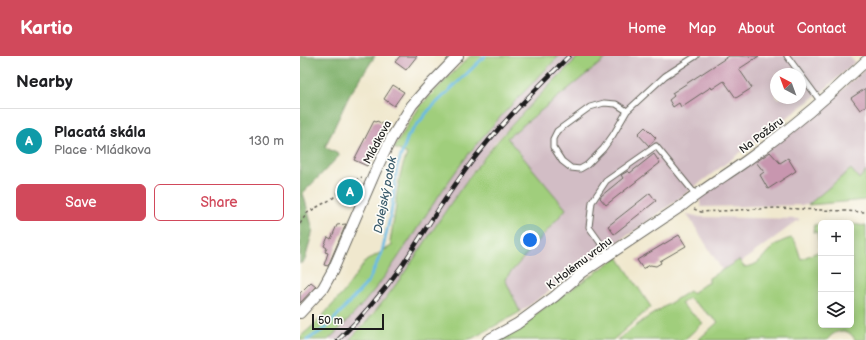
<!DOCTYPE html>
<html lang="en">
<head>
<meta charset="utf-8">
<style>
	:root { --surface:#fff; --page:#f6f6f6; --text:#202124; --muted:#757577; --line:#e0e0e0; --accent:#d1495b }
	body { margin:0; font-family:"Balsamiq Sans",sans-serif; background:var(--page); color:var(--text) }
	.controls { position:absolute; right:12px; bottom:12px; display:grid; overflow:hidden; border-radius:6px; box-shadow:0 2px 10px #0003 }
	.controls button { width:36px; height:36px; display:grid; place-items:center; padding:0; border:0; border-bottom:1px solid var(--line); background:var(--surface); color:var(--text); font:20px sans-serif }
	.compass { position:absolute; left:470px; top:12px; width:36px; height:36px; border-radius:50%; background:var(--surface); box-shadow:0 2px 10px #0003; rotate:319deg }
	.scale { position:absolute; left:12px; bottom:10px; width:72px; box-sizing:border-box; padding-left:4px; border:2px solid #1c1c1c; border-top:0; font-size:11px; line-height:14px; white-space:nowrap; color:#1c1c1c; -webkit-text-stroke:3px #fdfcf7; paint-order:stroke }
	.you { position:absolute; left:230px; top:184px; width:14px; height:14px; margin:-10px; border:3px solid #fff; border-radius:50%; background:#1a73e8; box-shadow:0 0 0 6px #1a73e833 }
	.badge { display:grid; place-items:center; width:26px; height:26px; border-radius:50%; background:var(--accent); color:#fff; font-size:13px; font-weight:700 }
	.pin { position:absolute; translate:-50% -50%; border:2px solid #fff; box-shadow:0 1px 4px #0006 }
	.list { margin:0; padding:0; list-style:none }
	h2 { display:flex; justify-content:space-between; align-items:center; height:52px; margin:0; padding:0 16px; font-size:17px }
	h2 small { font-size:13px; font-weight:400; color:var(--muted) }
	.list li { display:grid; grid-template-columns:26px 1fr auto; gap:12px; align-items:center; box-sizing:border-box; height:64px; padding:0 16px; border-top:1px solid var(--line) }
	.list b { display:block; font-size:15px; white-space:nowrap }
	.list p { margin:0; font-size:13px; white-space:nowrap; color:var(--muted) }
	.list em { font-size:13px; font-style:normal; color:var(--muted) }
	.actions { display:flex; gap:8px; padding:12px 16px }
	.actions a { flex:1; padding:9px 0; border:1px solid var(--accent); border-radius:6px; text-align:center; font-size:14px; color:var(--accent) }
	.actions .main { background:var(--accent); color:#fff }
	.icon { flex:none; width:22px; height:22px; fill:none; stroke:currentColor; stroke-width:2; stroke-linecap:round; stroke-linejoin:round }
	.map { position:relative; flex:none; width:566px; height:284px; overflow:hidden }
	header { display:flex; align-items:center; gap:24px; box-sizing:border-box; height:56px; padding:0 20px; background:var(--accent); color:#fff }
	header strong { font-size:19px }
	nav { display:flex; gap:22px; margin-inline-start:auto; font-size:14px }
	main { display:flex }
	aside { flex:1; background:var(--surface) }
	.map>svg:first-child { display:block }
	.industrial { fill:#d2bdc5; fill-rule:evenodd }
	.green { fill:#a0ce7c; stroke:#5e754c }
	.forest { fill:#80b16c; stroke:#4e6644 }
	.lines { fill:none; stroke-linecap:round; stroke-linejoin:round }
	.stream { stroke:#69bbe4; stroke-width:3 }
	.building { fill:#c896af }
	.lane-casing { stroke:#66635a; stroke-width:7 }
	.street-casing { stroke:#66635a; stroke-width:12 }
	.path { stroke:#66635a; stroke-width:1.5; stroke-dasharray:3 3; stroke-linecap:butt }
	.lane { stroke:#fff; stroke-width:5 }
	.street { stroke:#fff; stroke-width:10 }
	.rail-casing { stroke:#1c1c1c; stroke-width:4.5 }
	.rail { stroke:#fdfcf7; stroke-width:3; stroke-dasharray:9; stroke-linecap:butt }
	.labels { text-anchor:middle; stroke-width:3.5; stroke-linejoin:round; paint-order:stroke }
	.street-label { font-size:11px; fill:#1c1c1c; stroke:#fdfcf7 }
	.water-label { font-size:12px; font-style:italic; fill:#3b5c6c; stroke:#fdfcf7 }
</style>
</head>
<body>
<header>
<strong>Kartio</strong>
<nav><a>Home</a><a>Map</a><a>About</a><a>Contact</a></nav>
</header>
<main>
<aside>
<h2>Nearby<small></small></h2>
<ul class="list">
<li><span class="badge" style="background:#0f9aa8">A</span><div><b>Placatá skála</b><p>Place · Mládkova</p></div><em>130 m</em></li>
</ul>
<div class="actions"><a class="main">Save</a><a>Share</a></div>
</aside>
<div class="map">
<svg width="566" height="284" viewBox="0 0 566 284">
	<rect width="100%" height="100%" fill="#fdfcf7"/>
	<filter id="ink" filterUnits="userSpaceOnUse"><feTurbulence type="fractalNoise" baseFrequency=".025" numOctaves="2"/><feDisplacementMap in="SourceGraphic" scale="8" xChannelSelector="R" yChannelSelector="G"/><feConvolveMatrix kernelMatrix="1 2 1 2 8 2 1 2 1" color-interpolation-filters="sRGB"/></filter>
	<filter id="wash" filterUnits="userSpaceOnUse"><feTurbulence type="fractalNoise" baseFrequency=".012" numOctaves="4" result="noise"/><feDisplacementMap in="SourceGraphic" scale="16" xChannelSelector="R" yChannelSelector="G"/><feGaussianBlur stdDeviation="0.9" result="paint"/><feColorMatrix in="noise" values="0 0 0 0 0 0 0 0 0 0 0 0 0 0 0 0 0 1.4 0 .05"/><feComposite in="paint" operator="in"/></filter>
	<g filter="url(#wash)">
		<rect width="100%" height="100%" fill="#f0e8ce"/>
		<g class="industrial">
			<polygon points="259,0 279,0 197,84 172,116 140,163 108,212 82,246 53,279 49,284 28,284 43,269 71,237 96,204 128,155 161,108 186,75"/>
			<path d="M309,0H549L555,6L525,33L373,147L220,256L205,223L266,153L207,82ZM476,18H500V42H476Z"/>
			<polygon points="566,12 566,115 559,124 551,113 508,149 401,151 399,142 508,65"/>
			<polygon points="387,158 400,161 500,163 440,207 438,204 422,214"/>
		</g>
		<g class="green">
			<path d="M170,0H259C225,35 190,69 161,108C138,139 118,172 97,203C77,232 54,260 28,284H0V281L17,266L43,237L66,205L93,189L90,186L96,150V142L100,120L102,112L107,98L94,92L120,50Z"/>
			<path d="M279,0H309L207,82L266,153L205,223L220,256L173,282L166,284H49C99,235 131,172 173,116C204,74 242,37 279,0Z"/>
			<polygon points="551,113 559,123 566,115 566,144 508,149"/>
			<path d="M521,168V269H551V168L566,170V284H555C549,271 535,273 527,284H398L418,266L389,242L381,248L403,267L384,284H317L345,263L389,235L392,237L405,228L409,227V222L439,204L444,211C460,210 461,201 472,192C477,187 484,184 491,182L495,185L501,203L520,195L517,176H513L514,169Z"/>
			<polygon points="318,201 351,251 313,284 198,284"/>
		</g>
		<polygon class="forest" points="0,0 75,0 49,40 25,91 40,99 3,137 13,174 5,204 0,208"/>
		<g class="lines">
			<polyline class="stream" points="7,284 26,272 68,226 82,196 91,157 97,111 108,80 129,54 185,0"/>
		</g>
		<g id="blocks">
			<g class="building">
				<polygon points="100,0 117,0 106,14 95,6"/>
				<polygon points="429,0 459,0 439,13 452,32 436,42 424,25 412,33 411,31 381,51 379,47 373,51 369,44 374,40 372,37"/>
				<polygon points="93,29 104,36 94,50 84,43"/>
				<polygon points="566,32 566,50 560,54 551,42"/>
				<polygon points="74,65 76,66 77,65 87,70 67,110 54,104"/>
				<polygon points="345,71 356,82 349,90 338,78"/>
				<polygon points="470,96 480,107 488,102 496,115 468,133 460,119 464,116 456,106"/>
				<polygon points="354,98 360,107 306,149 300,142 301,140 323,122 321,119 328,115 330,117"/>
				<polygon points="350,137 356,145 314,178 308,170"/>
				<polygon points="46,168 28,210 24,209 28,197 25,196 27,192 24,190 28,181 31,183 37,169"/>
				<polygon points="379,179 386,190 360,205 361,207 356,210 350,209 343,213 337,204"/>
				<polygon points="11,226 16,230 0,247 0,237"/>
			</g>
		</g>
	</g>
	<g filter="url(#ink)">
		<use href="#blocks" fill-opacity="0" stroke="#66635a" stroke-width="1"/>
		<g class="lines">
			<defs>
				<g id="lane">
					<polyline points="487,0 521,46"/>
					<polyline points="327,55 316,48 304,47 290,51 257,75 253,83 253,91 262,105 271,112 280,113 287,109 303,93 313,79 327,55 365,20 396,0"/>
					<polyline points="309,199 289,171 292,146 306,125 356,90 396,139"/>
				</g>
				<g id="street">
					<polyline points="0,257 23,232 33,214 76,114 91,83 112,49 126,33 158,0"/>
					<path d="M188,284L217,268L254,241L283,216L383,149C403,133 425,120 446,105C488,75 528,41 566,5"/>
				</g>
			</defs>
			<use href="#lane" class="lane-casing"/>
			<use href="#street" class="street-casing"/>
			<g class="path">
				<polyline points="394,153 401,156 476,152 566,156"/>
				<polyline points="0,168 7,157 33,142 46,129 62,121"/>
			</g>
			<use href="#lane" class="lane"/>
			<use href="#street" class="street"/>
			<defs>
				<path id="rail" d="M38,284C62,261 84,235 103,208C124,176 144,143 167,112C197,71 233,36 269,0"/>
			</defs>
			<use href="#rail" class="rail-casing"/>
			<use href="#rail" class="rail"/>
		</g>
	</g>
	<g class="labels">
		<g class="street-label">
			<text transform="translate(461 79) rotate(-37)" y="4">Na Požáru</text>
			<text transform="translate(77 86) rotate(-62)" y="4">Mládkova</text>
			<text transform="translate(279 207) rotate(-37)" y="4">K Holému vrchu</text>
		</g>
		<g class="water-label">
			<text transform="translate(85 139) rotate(-79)" y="4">Dalejský potok</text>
		</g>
	</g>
</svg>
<div class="controls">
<button>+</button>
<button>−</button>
<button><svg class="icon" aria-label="layers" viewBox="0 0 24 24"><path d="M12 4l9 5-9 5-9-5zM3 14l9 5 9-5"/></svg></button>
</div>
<svg class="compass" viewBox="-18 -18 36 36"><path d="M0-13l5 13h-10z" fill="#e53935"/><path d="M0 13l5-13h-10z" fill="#757577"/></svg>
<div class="scale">50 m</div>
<div class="you"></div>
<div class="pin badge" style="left:50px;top:136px;background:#0f9aa8">A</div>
</div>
</main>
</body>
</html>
